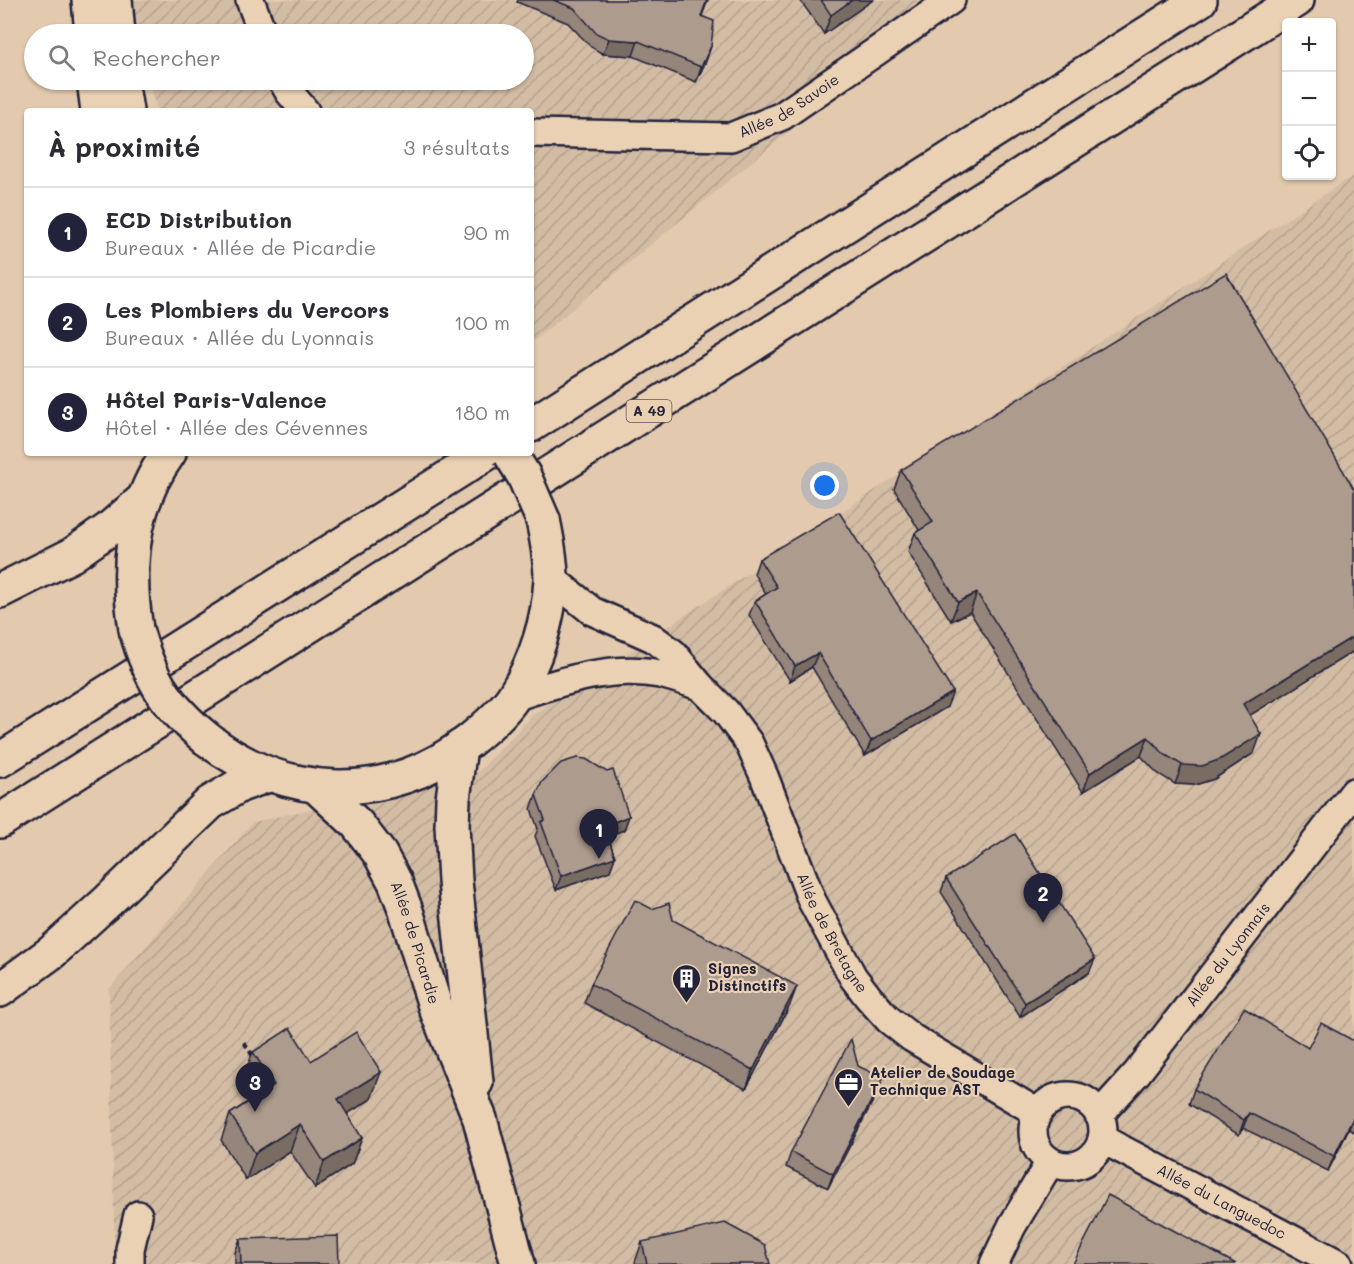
<!DOCTYPE html>
<html lang="fr">
<head>
<meta charset="utf-8">
<style>
	:root { --surface:#fff; --page:#f7f7f7; --text:#2b2b33; --muted:#7c7c81; --line:#e1e1e2; --accent:#22223b }
	body { margin:0; font-family:Mali,sans-serif; background:var(--page); color:var(--text) }
	.controls { position:absolute; right:18px; top:18px; display:grid; overflow:hidden; border-radius:6px; box-shadow:0 2px 4px #0004 }
	.controls button { width:54px; height:54px; display:grid; place-items:center; padding:0; border:0; border-bottom:2px solid var(--line); background:var(--surface); color:var(--text); font:30px sans-serif }
	.you { position:absolute; left:825px; top:486px; width:21px; height:21px; margin:-15px; border:4px solid #fff; border-radius:50%; background:#1a73e8; box-shadow:0 0 0 9px #1a73e833 }
	.badge { display:grid; place-items:center; width:39px; height:39px; border-radius:50%; background:var(--accent); color:#fff; font-size:20px; font-weight:700 }
	.pin { position:absolute; translate:-50% -50px; filter:drop-shadow(0 2px 3px #0008) }
	.pin::after { content:''; position:absolute; top:32px; width:21px; height:18px; background:inherit; clip-path:polygon(0 0,100% 0,50% 100%) }
	.list { margin:0; padding:0; list-style:none }
	h2 { display:flex; justify-content:space-between; align-items:center; height:78px; margin:0; padding:0 24px; font-size:26px }
	h2 small { font-size:20px; font-weight:400; color:var(--muted) }
	.list li { display:grid; grid-template-columns:39px 1fr auto; gap:18px; align-items:center; box-sizing:border-box; height:90px; padding:0 24px; border-top:2px solid var(--line) }
	.list b { display:block; font-size:22px; white-space:nowrap }
	.list p { margin:0; font-size:20px; white-space:nowrap; color:var(--muted) }
	.list em { font-size:20px; font-style:normal; color:var(--muted) }
	.icon { flex:none; width:33px; height:33px; fill:none; stroke:currentColor; stroke-width:2; stroke-linecap:round; stroke-linejoin:round }
	.map { position:relative; flex:none; width:1354px; height:1264px; overflow:hidden }
	.search { position:absolute; background:var(--surface); box-shadow:0 2px 4px #0004; left:24px; top:24px; width:510px; height:66px; display:flex; align-items:center; gap:15px; box-sizing:border-box; padding:0 21px; border-radius:33px; color:var(--muted); font-size:22px }
	.panel { position:absolute; background:var(--surface); box-shadow:0 2px 4px #0004; left:24px; top:108px; width:510px; height:348px; border-radius:6px }
	.map>svg:first-child { display:block }
	.industrial { fill:url(#industrial-furrows) }
	.lines { fill:none; stroke-linecap:round; stroke-linejoin:round }
	.street-casing { stroke:#22223b; stroke-width:32 }
	.primary-casing { stroke:#22223b; stroke-width:38 }
	.highway-casing { stroke:#22223b; stroke-width:38 }
	.path { stroke:#22223b; stroke-width:4; stroke-dasharray:6 4.5; stroke-linecap:butt }
	.street { stroke:#ebd1b3; stroke-width:27 }
	.primary { stroke:#ebd1b3; stroke-width:33 }
	.highway { stroke:#ebd1b3; stroke-width:33 }
	.primary-bridge-casing { stroke:#22223b; stroke-width:38; stroke-linecap:butt }
	.primary-bridge { stroke:#ebd1b3; stroke-width:33 }
	.wall { fill:#95857a; stroke:#22223b; stroke-width:1.5 }
	.shaded-wall { fill:#796c63; stroke:#22223b; stroke-width:1.5 }
	.building { fill:#ad9b8e; stroke:#22223b; stroke-width:1.5 }
	.labels { text-anchor:middle; stroke-width:4.5; stroke-linejoin:round; paint-order:stroke }
	.shield { fill:#ebd1b3; stroke:#5e565f; stroke-width:1.5 }
	.shield-label { font-size:14px; font-weight:bold; fill:#22223b }
	.street-label { font-size:15px; fill:#22223b; stroke:#ebd1b3 }
	.poi-label { font-size:15px; font-weight:bold; fill:#22223b; stroke:#ebd1b3; text-anchor:start }
</style>
</head>
<body>
<div class="map">
<svg width="1354" height="1264" viewBox="0 0 1354 1264">
	<defs>
		<pattern id="industrial-furrows" width="10" height="10" patternUnits="userSpaceOnUse" patternTransform="scale(1.5)"><rect width="10" height="10" fill="#d3bca4"/><path d="M-1 1l2-2M0 10L10 0M9 11l2-2" fill="none" stroke="#b5a18e"/></pattern>
	</defs>
	<rect width="100%" height="100%" fill="#e3caae"/>
	<filter id="ink" filterUnits="userSpaceOnUse"><feTurbulence type="fractalNoise" baseFrequency=".0167" numOctaves="2"/><feDisplacementMap in="SourceGraphic" scale="12" xChannelSelector="R" yChannelSelector="G"/><feConvolveMatrix kernelMatrix="1 2 1 2 8 2 1 2 1" color-interpolation-filters="sRGB"/></filter>
	<g filter="url(#ink)">
		<g class="industrial">
			<polygon points="132,0 949,0 531,343 531,111 157,111 149,80 524,80 524,34 138,34"/>
			<polygon points="1354,175 1354,1264 115,1264 109,989 253,822 477,773 533,715"/>
		</g>
		<g class="lines">
			<defs>
				<g id="street">
					<polyline points="250,0 263,34"/>
					<polyline points="282,80 289,92 305,111"/>
					<path id="s1" d="M531,133L731,137L782,116L951,0"/>
					<path id="s2" d="M551,578L592,611L653,638L673,653L700,686L726,712L749,743L764,776L812,901L853,977L869,998L889,1020L912,1038L1038,1113"/>
					<path d="M514,697C560,682 610,664 660,674C673,677 687,682 700,686"/>
					<circle cx="1068" cy="1131" r="35"/>
					<path id="s3" d="M1099,1115L1137,1073L1354,792"/>
					<path id="s4" d="M1102,1139L1339,1264"/>
					<polyline points="130,1264 130,1249 138,1215"/>
					<polyline points="994,1264 1012,1226 1050,1162"/>
				</g>
				<g id="primary">
					<polyline points="89,0 92,34"/>
					<polyline points="115,0 118,34"/>
					<polyline points="94,80 98,111"/>
					<polyline points="121,80 126,111"/>
					<path d="M136,629C126,567 131,505 169,453"/>
					<path d="M207,739C287,801 389,804 469,741C485,728 503,713 514,696C536,662 549,619 551,579C551,559 547,539 543,520"/>
					<polyline points="460,747 453,799 452,825 455,881 476,1082"/>
					<path id="s5" d="M317,787L357,824L380,854L395,882L406,911L435,1006L480,1119L518,1264"/>
				</g>
				<g id="highway">
					<polyline points="531,425 1200,0"/>
					<polyline points="0,591 72,555 109,529 145,498"/>
					<polyline points="0,760 487,453"/>
					<polyline points="0,821 1297,0"/>
					<polyline points="0,990 52,952 108,901 210,803 240,785 268,775"/>
				</g>
			</defs>
			<use href="#street" class="street-casing"/>
			<use href="#primary" class="primary-casing"/>
			<use href="#highway" class="highway-casing"/>
			<polyline class="path" points="244,1042 254,1058"/>
			<use href="#street" class="street"/>
			<use href="#primary" class="primary"/>
			<use href="#highway" class="highway"/>
			<defs>
				<g id="primary-bridge">
					<polyline points="510,453 524,476 543,520"/>
					<path d="M136,629C150,680 166,705 207,739"/>
				</g>
			</defs>
			<use href="#primary-bridge" class="primary-bridge-casing"/>
			<use href="#primary-bridge" class="primary-bridge"/>
		</g>
		<g class="wall">
			<polygon points="518,0 708,0 702,16 711,46 706,61 696,82 633,56 603,54 591,47 568,23 517,2"/>
			<polygon points="800,0 873,0 824,34"/>
			<polygon points="901,470 1354,489 1354,651 1250,715 1254,753 1214,779 1195,785 1175,784 1157,773 1141,756 1083,792 970,612 951,621 908,552 915,533 919,530 894,489"/>
			<polygon points="759,559 947,707 865,756 812,667 790,681 749,615 755,601 766,594 754,574"/>
			<polygon points="536,795 629,816 624,830 608,836 615,857 610,871 556,890 535,836 538,829 531,809"/>
			<polygon points="946,878 1089,973 1020,1017 941,892"/>
			<polygon points="591,984 790,1005 746,1089 584,1003"/>
			<polygon points="1354,1041 1354,1132 1349,1129 1328,1171 1243,1128 1239,1135 1189,1104 1194,1089 1308,1048"/>
			<polygon points="253,1052 311,1061 371,1099 347,1114 362,1138 352,1164 315,1188 290,1151 246,1180 221,1140 230,1114 255,1097 243,1078"/>
			<polygon points="858,1066 877,1093 828,1188 786,1167 791,1152"/>
			<polygon points="240,1239 339,1264 235,1264 235,1253"/>
			<polygon points="642,1242 770,1264 636,1264 635,1262"/>
		</g>
		<g class="shaded-wall">
			<polygon points="852,0 873,0 824,34 831,15"/>
			<polygon points="609,39 638,41 633,56 603,54"/>
			<polygon points="711,46 706,61 696,82 701,67"/>
			<polygon points="977,593 970,612 951,621 958,602"/>
			<polygon points="1354,636 1354,651 1236,724 1243,704"/>
			<polygon points="818,653 812,667 790,681 795,666"/>
			<polygon points="953,692 947,707 865,756 871,741"/>
			<polygon points="1261,734 1254,753 1214,779 1195,785 1175,784 1182,765"/>
			<polygon points="1148,737 1141,756 1083,792 1090,773"/>
			<polygon points="629,816 624,830 599,839 604,826"/>
			<polygon points="615,857 610,871 556,890 561,876"/>
			<polygon points="1095,959 1089,973 1020,1017 1025,1003"/>
			<polygon points="797,986 790,1005 746,1089 753,1070"/>
			<polygon points="381,1072 371,1099 328,1126 338,1099"/>
			<polygon points="883,1078 877,1093 828,1188 833,1174"/>
			<polygon points="1249,1113 1243,1128 1239,1135 1244,1120"/>
			<polygon points="1354,1116 1349,1129 1328,1171 1334,1156"/>
			<polygon points="300,1124 290,1151 246,1180 255,1153"/>
			<polygon points="362,1138 352,1164 315,1188 324,1162"/>
		</g>
		<g class="building">
			<polygon points="553,0 707,0 701,16 714,21 711,46 701,67 638,41 609,39 596,33 574,8"/>
			<polygon points="821,0 852,0 831,15"/>
			<polygon points="1226,273 1354,489 1354,636 1243,704 1261,734 1221,759 1202,766 1182,765 1164,754 1148,737 1090,773 977,593 958,602 915,533 933,522 901,470"/>
			<polygon points="839,512 953,692 871,741 818,653 795,666 755,601 777,587 759,559"/>
			<polygon points="577,758 586,759 607,772 613,770 629,816 604,826 615,857 561,876 541,822 545,820 536,795 542,782 561,763"/>
			<polygon points="1015,834 1095,959 1025,1003 946,878"/>
			<polygon points="635,900 652,909 669,903 673,920 797,986 753,1070 591,984"/>
			<polygon points="1244,1008 1308,1048 1321,1023 1354,1041 1354,1116 1334,1156 1249,1113 1244,1120 1194,1089"/>
			<polygon points="290,1028 311,1061 356,1032 381,1072 338,1099 362,1138 324,1162 300,1124 255,1153 230,1114 274,1085 253,1052"/>
			<polygon points="851,1039 858,1066 883,1078 833,1174 791,1152"/>
			<polygon points="1108,1195 1236,1264 1073,1264"/>
			<polygon points="725,1223 765,1245 770,1264 647,1264 642,1242"/>
			<polygon points="338,1236 339,1264 241,1264 240,1239"/>
		</g>
	</g>
	<defs>
		<symbol id="building-pin" viewBox="-11 -11 22 30"><path d="M0 17L-7.5 6A9.5 9.5 0 1 1 7.5 6Z" fill="#22223b" stroke="#ebd1b3"/><path d="M-4-6H4V6H1V3H-1V6H-4ZM-2.5-4.3h1.7v1.8h-1.7ZM.8-4.3h1.7v1.8H.8ZM-2.5-1h1.7V.8h-1.7ZM.8-1h1.7V.8H.8Z" fill="#fff"/></symbol>
		<symbol id="office-pin" viewBox="-11 -11 22 30"><path d="M0 17L-7.5 6A9.5 9.5 0 1 1 7.5 6Z" fill="#22223b" stroke="#ebd1b3"/><path d="M-6-3h4V-5.5h4V-3h4V5H-6ZM-1-4.5V-3h2v-1.5ZM-6 0V1H6V0Z" fill="#fff"/></symbol>
	</defs>
	<g fill-rule="evenodd">
		<use href="#building-pin" x="670" y="962" width="33" height="45"/>
		<use href="#office-pin" x="832" y="1066" width="33" height="45"/>
	</g>
	<g class="labels">
		<rect class="shield" x="626.5" y="400" width="45" height="22" rx="4.5"/>
		<g class="shield-label">
			<text x="649" y="416">A 49</text>
		</g>
		<g class="street-label">
			<text dy="5" stroke="none"><textPath href="#s1" startOffset="266">Allée de Savoie</textPath></text>
			<text dy="5" stroke="none"><textPath href="#s2" startOffset="470">Allée de Bretagne</textPath></text>
			<text dy="5" stroke="none"><textPath href="#s5" startOffset="188">Allée de Picardie</textPath></text>
			<text dy="5" stroke="none"><textPath href="#s3" startOffset="206">Allée du Lyonnais</textPath></text>
			<text dy="5" stroke="none"><textPath href="#s4" startOffset="135">Allée du Languedoc</textPath></text>
		</g>
		<g class="poi-label">
			<text x="708" y="974">Signes<tspan x="708" dy="17">Distinctifs</tspan></text>
			<text x="870" y="1078">Atelier de Soudage<tspan x="870" dy="17">Technique AST</tspan></text>
		</g>
	</g>
</svg>
<div class="controls">
<button>+</button>
<button>−</button>
<button><svg class="icon" aria-label="locate" viewBox="0 0 24 24"><circle cx="12" cy="12" r="6"/><path d="M12 2v4M12 18v4M2 12h4M18 12h4"/></svg></button>
</div>
<div class="you"></div>
<div class="pin badge" style="left:599px;top:859px">1</div>
<div class="pin badge" style="left:1043px;top:923px">2</div>
<div class="pin badge" style="left:255px;top:1112px">3</div>
<div class="search"><svg class="icon" aria-label="search" viewBox="0 0 24 24"><circle cx="10" cy="10" r="6"/><path d="M15 15l6 6"/></svg>Rechercher</div>
<section class="panel">
<h2>À proximité<small>3 résultats</small></h2>
<ul class="list">
<li><span class="badge">1</span><div><b>ECD Distribution</b><p>Bureaux · Allée de Picardie</p></div><em>90 m</em></li>
<li><span class="badge">2</span><div><b>Les Plombiers du Vercors</b><p>Bureaux · Allée du Lyonnais</p></div><em>100 m</em></li>
<li><span class="badge">3</span><div><b>Hôtel Paris-Valence</b><p>Hôtel · Allée des Cévennes</p></div><em>180 m</em></li>
</ul>
</section>
</div>
</body>
</html>
